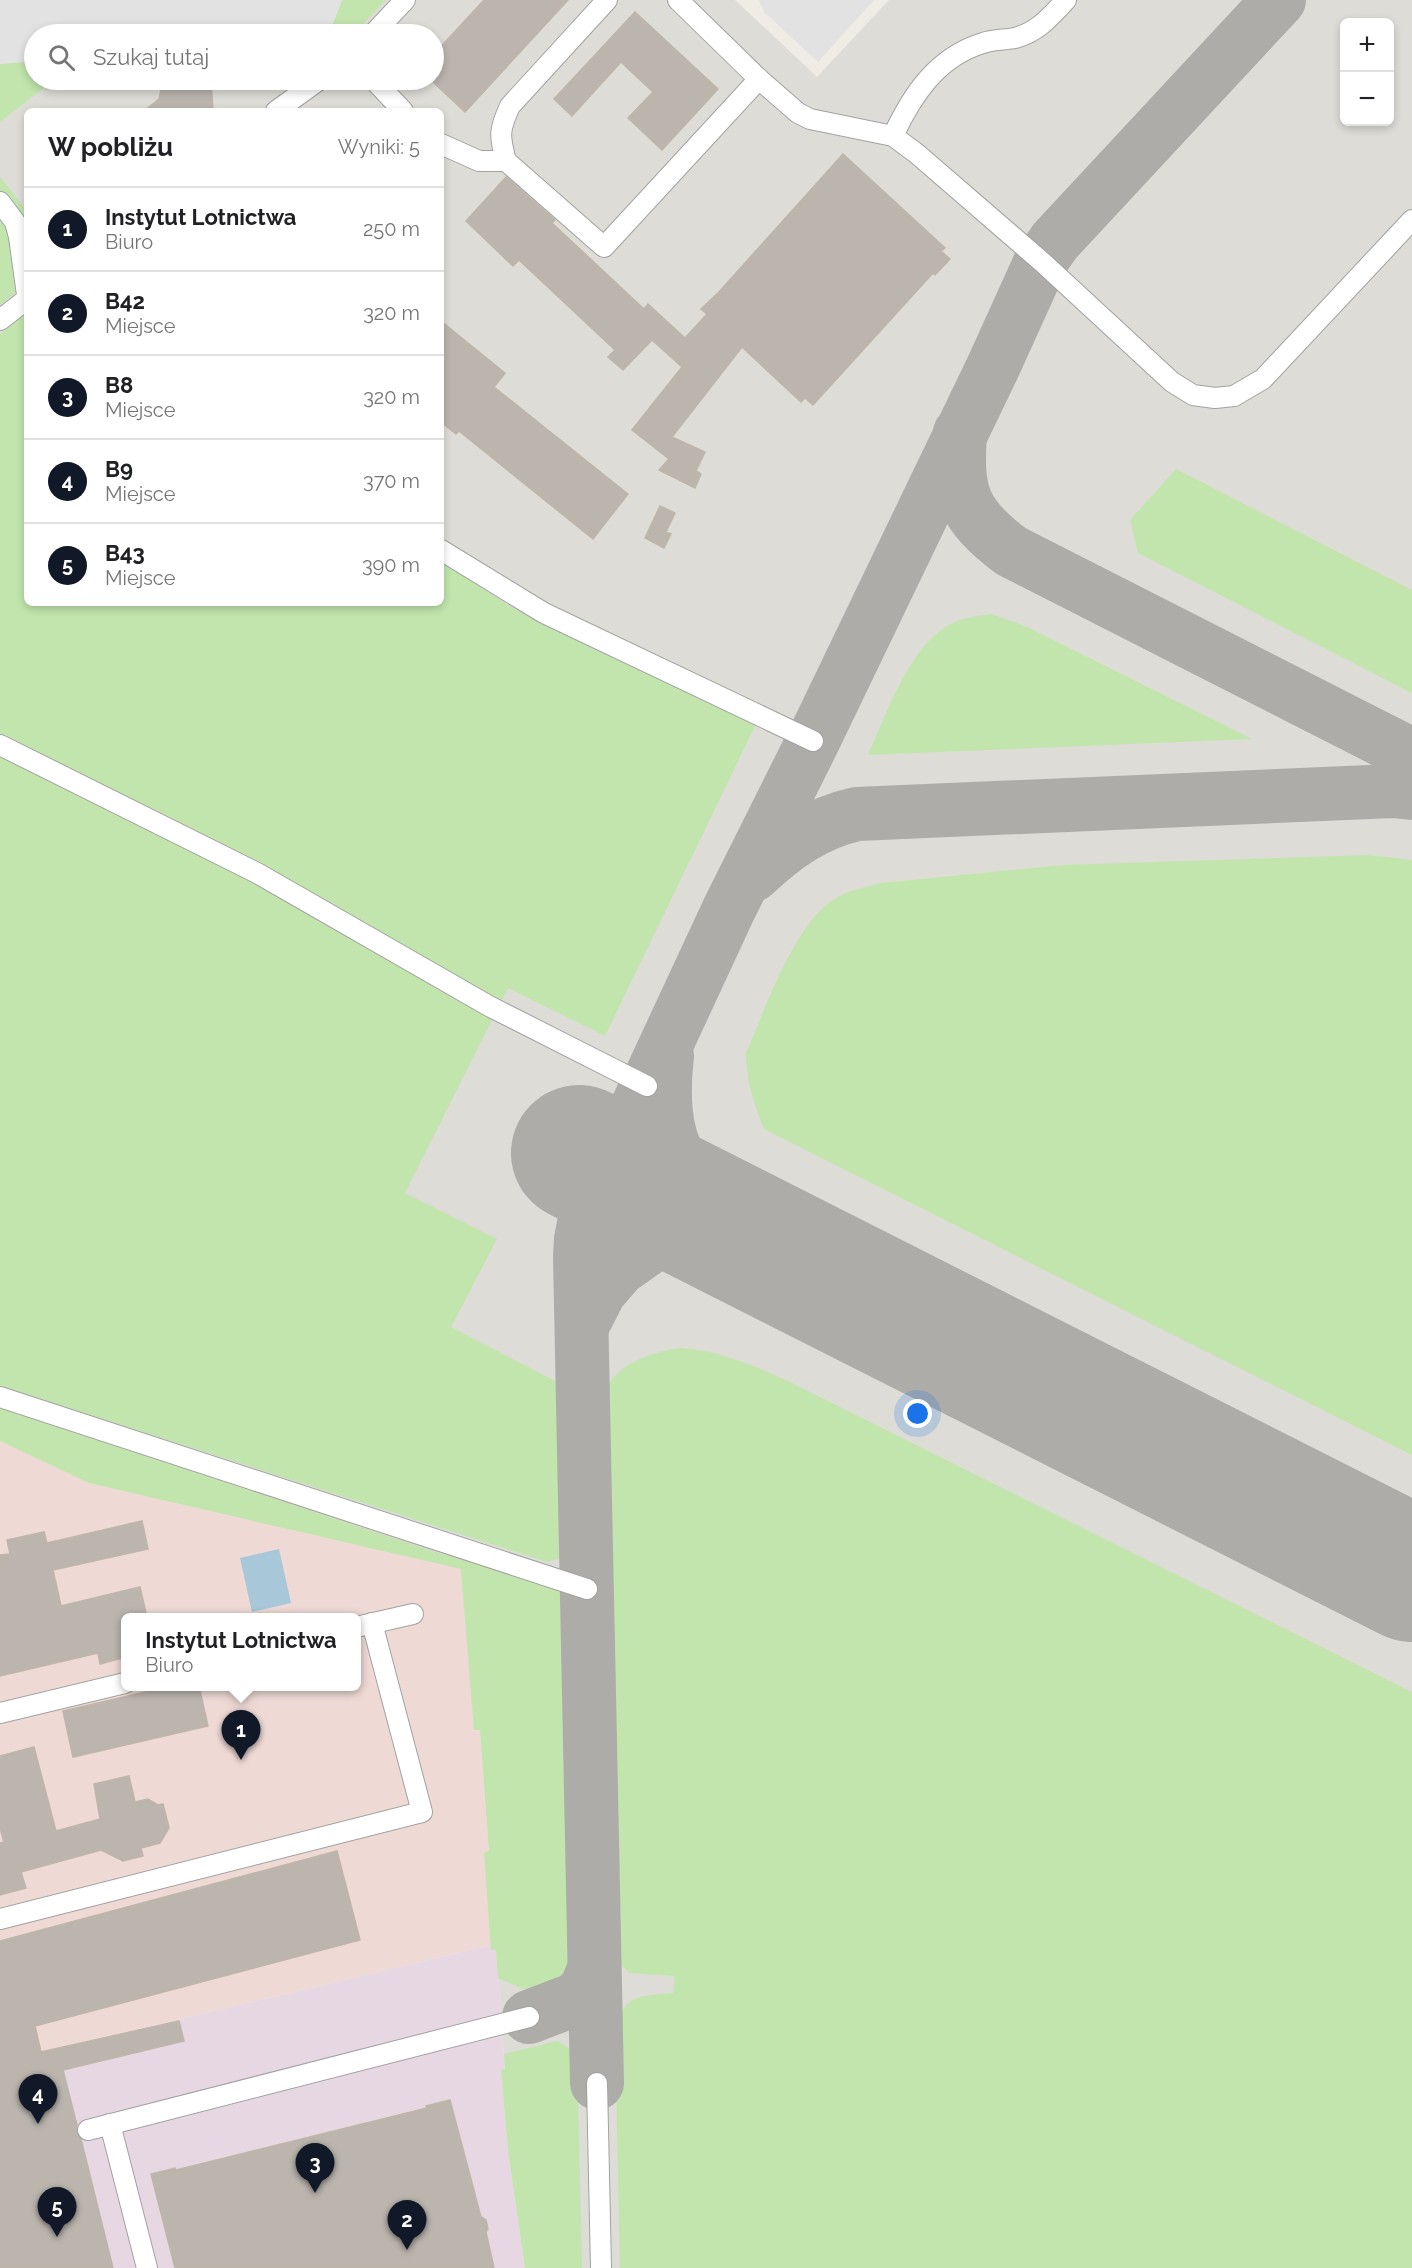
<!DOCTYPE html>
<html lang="pl">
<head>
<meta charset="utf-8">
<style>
	:root { --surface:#fff; --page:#f6f6f6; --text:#202124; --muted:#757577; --line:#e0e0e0; --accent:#111827 }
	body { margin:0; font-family:Raleway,sans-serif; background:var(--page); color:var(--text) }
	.controls { position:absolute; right:18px; top:18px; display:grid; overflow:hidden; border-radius:9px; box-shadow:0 3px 9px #0003 }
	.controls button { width:54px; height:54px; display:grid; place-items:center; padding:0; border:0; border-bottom:2px solid var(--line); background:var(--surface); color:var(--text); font:30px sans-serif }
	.you { position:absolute; left:918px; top:1414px; width:21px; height:21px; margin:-15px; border:4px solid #fff; border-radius:50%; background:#1a73e8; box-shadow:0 0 0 9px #1a73e833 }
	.badge { display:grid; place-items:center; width:39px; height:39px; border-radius:50%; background:var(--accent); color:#fff; font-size:20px; font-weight:700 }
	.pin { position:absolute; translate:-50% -50px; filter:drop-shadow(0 2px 3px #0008) }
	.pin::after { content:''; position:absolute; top:32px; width:21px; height:18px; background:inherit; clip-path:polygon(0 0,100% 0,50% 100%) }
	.popup { position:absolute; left:121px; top:1613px; width:240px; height:78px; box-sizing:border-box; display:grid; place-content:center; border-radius:9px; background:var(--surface); filter:drop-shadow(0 2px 4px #0005); font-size:20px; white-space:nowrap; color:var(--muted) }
	.popup b { font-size:22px; color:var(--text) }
	.popup::after { content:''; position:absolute; left:50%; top:100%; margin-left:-12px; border:12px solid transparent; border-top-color:var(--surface) }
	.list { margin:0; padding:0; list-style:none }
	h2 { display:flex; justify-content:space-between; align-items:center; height:78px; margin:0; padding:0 24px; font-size:26px }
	h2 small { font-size:20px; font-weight:400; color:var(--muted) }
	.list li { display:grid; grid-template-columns:39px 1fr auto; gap:18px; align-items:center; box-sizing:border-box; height:84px; padding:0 24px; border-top:2px solid var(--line) }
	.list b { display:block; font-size:22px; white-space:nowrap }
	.list p { margin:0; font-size:20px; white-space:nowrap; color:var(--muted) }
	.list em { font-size:20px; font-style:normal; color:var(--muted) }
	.icon { flex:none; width:33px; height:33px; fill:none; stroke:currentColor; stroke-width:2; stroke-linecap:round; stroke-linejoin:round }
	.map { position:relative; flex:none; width:1412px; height:2268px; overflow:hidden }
	.search { position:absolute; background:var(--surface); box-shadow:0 3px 9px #0003; left:24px; top:24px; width:420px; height:66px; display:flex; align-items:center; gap:15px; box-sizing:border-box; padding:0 21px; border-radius:33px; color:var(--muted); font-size:22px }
	.panel { position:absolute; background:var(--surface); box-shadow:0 3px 9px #0003; left:24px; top:108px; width:420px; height:498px; border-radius:9px }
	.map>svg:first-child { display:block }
	.commercial { fill:#eed9d5; fill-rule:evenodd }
	.industrial { fill:#e7d7e2 }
	.airport { fill:#dddcd6; fill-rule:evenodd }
	.grass { fill:#c1e5ad }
	.parking { fill:#e2e2e2 }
	.water { fill:#a8c7d9 }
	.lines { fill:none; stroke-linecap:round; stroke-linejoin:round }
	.taxiway { stroke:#adaca8; stroke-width:54 }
	.runway { stroke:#adaca8; stroke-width:136 }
	.building { fill:#bbb5ae; stroke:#bfb5a8; stroke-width:1.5 }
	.minor-casing { stroke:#a2a2a2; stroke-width:22 }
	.minor { stroke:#fff; stroke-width:20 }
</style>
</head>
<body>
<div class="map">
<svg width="1412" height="2268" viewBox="0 0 1412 2268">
	<rect width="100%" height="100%" fill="#eeece4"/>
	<path class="commercial" d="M0,1441L89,1483L462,1569L474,1729H480L489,1852L484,1853L491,1945L0,2062ZM125,1618H356V1686H125Z"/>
	<polygon class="industrial" points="491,1945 492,1950 496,1949 505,2070 501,2071 508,2150 525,2268 0,2268 0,2062"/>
	<path class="airport" d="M342,0H735L817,77L889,0H1412V2268H525L508,2150L501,2070L505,2069L496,1950H491V1945L484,1853L489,1851L480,1730H474L461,1569L89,1483L0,1441V64L34,61V80H434V34H329ZM1344,22H1390V122H1344ZM27,111H441V603H27Z"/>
	<g class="grass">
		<polygon points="342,0 386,0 357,30 348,34 329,34"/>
		<polygon points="34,61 34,80 54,80 0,122 0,64"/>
		<polygon points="0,177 27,211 27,249 19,216 0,191"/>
		<polygon points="0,213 8,224 17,281 15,293 0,305"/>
		<polygon points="27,313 27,603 441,603 441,562 512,607 756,724 605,1036 508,988 501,1002 286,878 0,735 0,334"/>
		<polygon points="1176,469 1412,590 1412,693 1138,553 1130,520"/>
		<path d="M991,614L1023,625L1252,739L868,755C888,712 909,643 955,622C965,617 979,616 991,614Z"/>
		<polygon points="0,755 281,893 494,1016 405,1193 497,1239 451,1327 565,1386 568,1546 561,1558 547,1562 0,1386"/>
		<path d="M1369,855L1412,860V1455L764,1129C754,1103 746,1081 746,1053C766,1008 794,923 836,898C850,890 865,887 881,883L1063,865Z"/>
		<path d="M681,1348C722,1351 758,1367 794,1384L1412,1692V2268H620L615,2024C627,1993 644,1996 673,1993L675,1976L629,1973L613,1956L602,1400C610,1365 650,1352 681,1348Z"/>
		<polygon points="0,1407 432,1551 550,1585 560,1592 569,1609 576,1947 566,1968 559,1977 547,1984 523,1989 498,1978 496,1950 491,1950 484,1853 489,1851 480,1730 474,1730 461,1569 89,1483 0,1441"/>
		<polygon points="557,2041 574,2051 577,2060 582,2268 525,2268 508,2150 501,2070 505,2069 504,2054"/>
	</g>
	<g class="parking">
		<polygon points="0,0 342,0 329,34 34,34 34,61 0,64"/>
		<polygon points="759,0 874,0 818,62 764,12"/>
	</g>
	<polygon class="water" points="279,1549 291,1603 252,1612 240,1558"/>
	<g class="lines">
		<g class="taxiway">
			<path d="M960,433C956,493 962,514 1011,551L1412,755"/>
			<path d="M753,875C784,846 815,823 857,814L1393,791L1412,793"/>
			<path d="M667,1056C664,1082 663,1109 670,1135C677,1166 718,1210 739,1234"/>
			<polyline points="583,1324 600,1291 619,1269 650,1247 682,1233 739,1234"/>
			<polyline points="529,2017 576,1999 586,1988 594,1970"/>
			<polyline points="597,2083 580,1257 581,1239 585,1219 729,909 813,741 993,367 1041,261 1055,241 1279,0"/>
		</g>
		<polyline class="runway" points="579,1153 1412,1574"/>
	</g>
	<g class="building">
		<polygon points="484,0 568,0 465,112 434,83 434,54"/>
		<polygon points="635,12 718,89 662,150 628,118 653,92 621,62 572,116 554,99"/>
		<polygon points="163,80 211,80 213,111 144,111 159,99"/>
		<polygon points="843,154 945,248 941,251 950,259 935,275 933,273 813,405 805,398 801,402 742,347 672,437 705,452 696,471 701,474 695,488 659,470 669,459 632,430 682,367 652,340 623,370 608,357 615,350 519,260 513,266 466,221 506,177 555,220 552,223 644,309 648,304 685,338 707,314 701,309 718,293"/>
		<polygon points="441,321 505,373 494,387 628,494 593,539 459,431 456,434 441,422"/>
		<polygon points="660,506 675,513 666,532 671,534 664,548 645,538"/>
		<polygon points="142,1521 148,1549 53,1570 61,1606 140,1587 147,1617 126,1617 126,1657 100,1664 98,1653 0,1676 0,1555 10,1554 7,1540 44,1532 47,1543"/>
		<polygon points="171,1686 199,1686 208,1726 73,1757 63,1711"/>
		<polygon points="34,1747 56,1831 100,1819 94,1784 129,1776 135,1802 148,1799 158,1805 163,1804 169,1828 160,1843 141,1848 143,1856 123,1861 101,1850 21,1872 26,1888 0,1895 0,1843 4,1842 0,1828 0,1756"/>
		<polygon points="337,1851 360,1940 35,2026 41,2052 179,2021 184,2041 63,2070 77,2125 76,2132 81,2139 113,2268 0,2268 0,1941"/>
		<polygon points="450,2100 481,2217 486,2220 488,2229 486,2232 494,2268 175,2268 151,2174 175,2168 176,2170 427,2108 426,2106"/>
	</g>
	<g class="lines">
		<defs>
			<g id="minor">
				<polyline points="678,0 759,79 798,113 810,119 893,136 916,153 1041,261 1172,382 1193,395 1215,398 1234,396 1263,379 1412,220"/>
				<polyline points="373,34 405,0"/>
				<polyline points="374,80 403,111"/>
				<polyline points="276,111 319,80"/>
				<path d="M893,136C912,95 937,57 983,43C993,39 1005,40 1015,38C1038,32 1051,16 1066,0"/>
				<polyline points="441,144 479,161 506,161 604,247 759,79"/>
				<path d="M506,161C499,135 499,130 510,106L607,0"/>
				<polyline points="0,202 15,222 19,237 27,295"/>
				<polyline points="0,320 27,299"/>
				<polyline points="441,550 544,613 813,741"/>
				<polyline points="0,745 257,873 489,1006 647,1086"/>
				<polyline points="0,1397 587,1589"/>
				<polyline points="356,1627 413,1614"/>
				<polyline points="0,1713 125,1683"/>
				<polyline points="0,1919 422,1812 372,1623"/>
				<polyline points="597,2083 601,2268"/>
				<polyline points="110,2124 147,2268"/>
				<polyline points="88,2130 529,2017"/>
			</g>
		</defs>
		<use href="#minor" class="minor-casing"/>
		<use href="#minor" class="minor"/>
	</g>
</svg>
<div class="controls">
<button>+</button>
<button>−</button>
</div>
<div class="you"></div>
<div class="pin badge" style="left:241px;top:1760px">1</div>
<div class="popup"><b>Instytut Lotnictwa</b>Biuro</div>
<div class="pin badge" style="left:407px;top:2250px">2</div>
<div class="pin badge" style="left:315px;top:2193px">3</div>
<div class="pin badge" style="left:38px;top:2124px">4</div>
<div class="pin badge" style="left:57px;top:2237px">5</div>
<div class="search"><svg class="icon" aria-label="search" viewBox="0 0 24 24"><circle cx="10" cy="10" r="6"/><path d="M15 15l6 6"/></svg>Szukaj tutaj</div>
<section class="panel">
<h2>W pobliżu<small>Wyniki: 5</small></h2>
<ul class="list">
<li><span class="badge">1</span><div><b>Instytut Lotnictwa</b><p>Biuro</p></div><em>250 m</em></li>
<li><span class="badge">2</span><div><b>B42</b><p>Miejsce</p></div><em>320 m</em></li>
<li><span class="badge">3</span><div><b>B8</b><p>Miejsce</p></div><em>320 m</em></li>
<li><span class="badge">4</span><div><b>B9</b><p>Miejsce</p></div><em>370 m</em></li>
<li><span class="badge">5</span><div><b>B43</b><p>Miejsce</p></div><em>390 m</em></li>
</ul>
</section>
</div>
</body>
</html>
